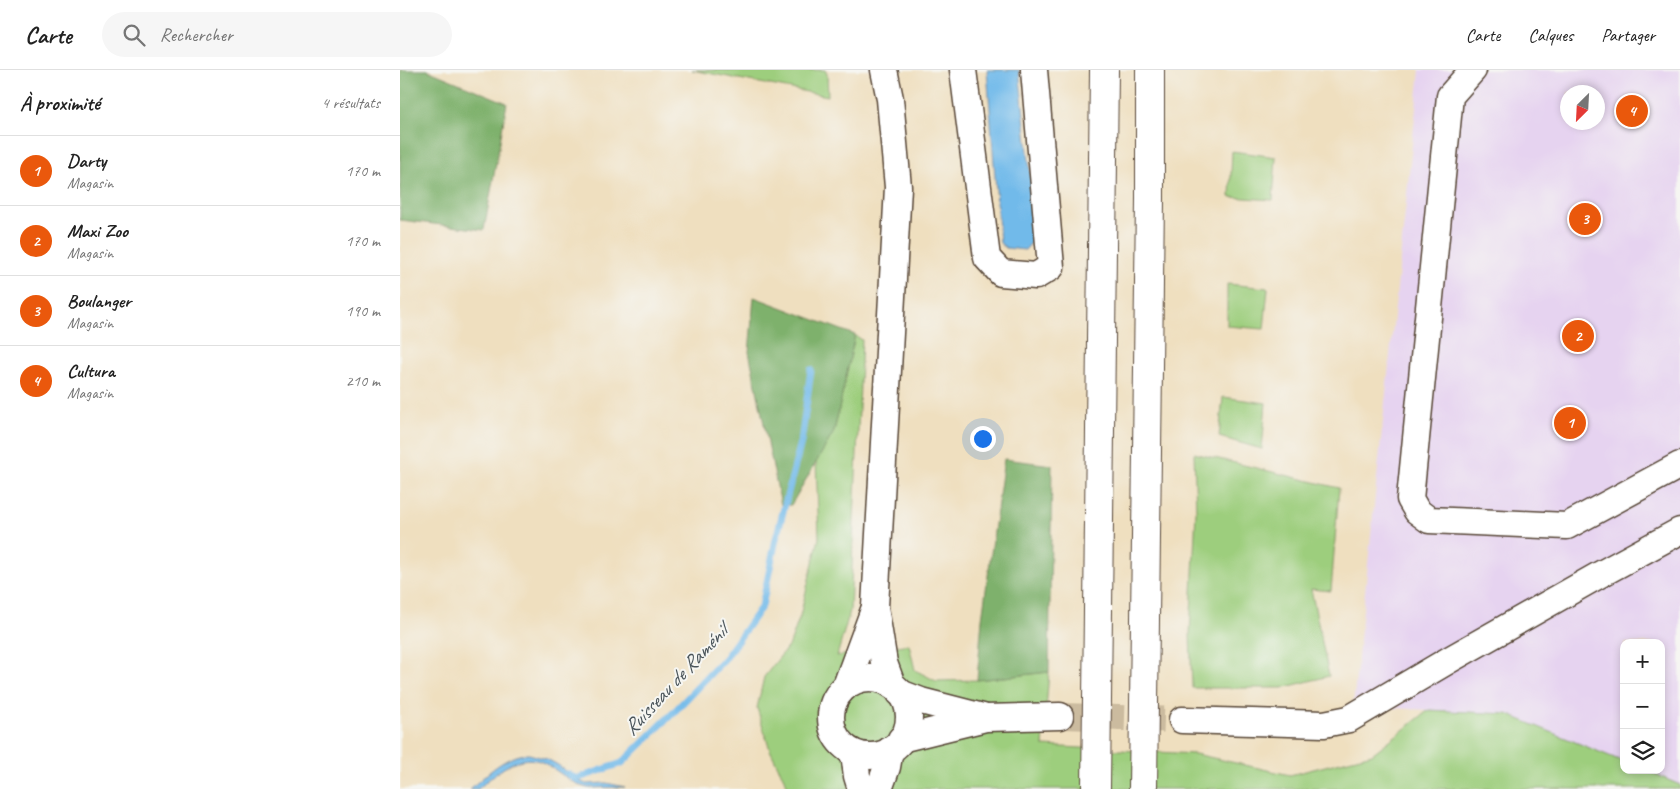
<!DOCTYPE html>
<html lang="fr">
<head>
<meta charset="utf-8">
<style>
	:root { --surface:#fff; --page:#f6f6f6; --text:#222; --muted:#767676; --line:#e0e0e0; --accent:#ea580c }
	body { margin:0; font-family:Caveat,sans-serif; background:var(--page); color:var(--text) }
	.controls { position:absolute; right:15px; bottom:15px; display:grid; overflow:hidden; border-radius:10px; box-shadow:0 2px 8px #0003 }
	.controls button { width:45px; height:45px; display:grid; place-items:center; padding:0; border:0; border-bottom:1px solid var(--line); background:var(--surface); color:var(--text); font:25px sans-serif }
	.compass { position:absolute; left:1160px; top:15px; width:45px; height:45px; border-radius:50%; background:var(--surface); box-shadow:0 2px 8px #0003; rotate:204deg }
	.you { position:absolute; left:582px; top:368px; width:18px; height:18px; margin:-12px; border:4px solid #fff; border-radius:50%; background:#1a73e8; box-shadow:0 0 0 8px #1a73e833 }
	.badge { display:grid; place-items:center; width:32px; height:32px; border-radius:50%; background:var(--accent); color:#fff; font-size:16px; font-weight:700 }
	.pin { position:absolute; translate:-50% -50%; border:2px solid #fff; box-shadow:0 1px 5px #0006 }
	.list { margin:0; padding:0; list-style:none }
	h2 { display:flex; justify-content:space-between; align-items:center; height:65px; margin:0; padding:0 20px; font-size:21px }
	h2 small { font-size:16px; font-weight:400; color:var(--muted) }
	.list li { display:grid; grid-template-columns:32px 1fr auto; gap:15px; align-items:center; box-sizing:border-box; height:70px; padding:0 20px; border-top:1px solid var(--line) }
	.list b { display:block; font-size:19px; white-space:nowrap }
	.list p { margin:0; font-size:16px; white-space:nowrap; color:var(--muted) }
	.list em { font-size:16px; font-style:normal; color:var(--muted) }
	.icon { flex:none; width:28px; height:28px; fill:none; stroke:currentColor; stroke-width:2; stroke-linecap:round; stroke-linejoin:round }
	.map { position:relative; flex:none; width:1280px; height:719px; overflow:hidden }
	header { display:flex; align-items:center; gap:30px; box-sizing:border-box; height:70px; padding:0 25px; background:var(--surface); border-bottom:1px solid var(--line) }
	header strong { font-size:24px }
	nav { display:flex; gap:28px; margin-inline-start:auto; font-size:18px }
	.search { width:350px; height:45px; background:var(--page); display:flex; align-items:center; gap:12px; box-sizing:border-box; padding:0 18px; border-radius:28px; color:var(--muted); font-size:19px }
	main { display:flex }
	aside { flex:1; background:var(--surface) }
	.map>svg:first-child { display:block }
	.built { fill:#e6d3f0; fill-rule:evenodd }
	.green { fill:#9dce7d; stroke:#6c7c4e }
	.forest { fill:#7eb16c; stroke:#5c6e45 }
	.water { fill:#71baea; stroke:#567284 }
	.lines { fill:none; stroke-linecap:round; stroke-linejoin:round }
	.stream { stroke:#71baea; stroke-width:7 }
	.minor-tunnel { stroke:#cbbb9f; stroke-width:26; stroke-dasharray:26 13; stroke-linecap:butt }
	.minor-casing { stroke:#564536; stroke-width:29 }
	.highway-casing { stroke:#564536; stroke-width:30 }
	.minor { stroke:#fff; stroke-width:26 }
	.highway { stroke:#fff; stroke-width:28 }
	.labels { text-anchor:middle; stroke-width:4; stroke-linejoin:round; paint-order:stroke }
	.water-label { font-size:21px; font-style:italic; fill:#4b555b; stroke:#f6f6f2 }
</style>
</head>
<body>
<header>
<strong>Carte</strong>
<div class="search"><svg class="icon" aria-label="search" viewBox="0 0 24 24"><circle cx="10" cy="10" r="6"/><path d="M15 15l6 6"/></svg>Rechercher</div>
<nav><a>Carte</a><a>Calques</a><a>Partager</a></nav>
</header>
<main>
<aside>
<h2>À proximité<small>4 résultats</small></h2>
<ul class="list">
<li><span class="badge">1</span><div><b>Darty</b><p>Magasin</p></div><em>170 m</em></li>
<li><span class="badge">2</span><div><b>Maxi Zoo</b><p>Magasin</p></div><em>170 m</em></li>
<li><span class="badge">3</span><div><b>Boulanger</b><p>Magasin</p></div><em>190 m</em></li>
<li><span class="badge">4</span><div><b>Cultura</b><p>Magasin</p></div><em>210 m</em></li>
</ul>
</aside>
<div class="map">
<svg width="1280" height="719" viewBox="0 0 1280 719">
	<rect width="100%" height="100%" fill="#f6f6f2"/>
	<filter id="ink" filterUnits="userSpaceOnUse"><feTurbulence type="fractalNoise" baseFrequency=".02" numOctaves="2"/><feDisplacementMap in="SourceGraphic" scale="10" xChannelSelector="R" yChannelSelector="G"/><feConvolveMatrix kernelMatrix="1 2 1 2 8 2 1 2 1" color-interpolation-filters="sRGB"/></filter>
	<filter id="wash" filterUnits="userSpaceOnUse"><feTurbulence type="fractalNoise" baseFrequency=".0096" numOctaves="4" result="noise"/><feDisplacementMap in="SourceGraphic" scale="20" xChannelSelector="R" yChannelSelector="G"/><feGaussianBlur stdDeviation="1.12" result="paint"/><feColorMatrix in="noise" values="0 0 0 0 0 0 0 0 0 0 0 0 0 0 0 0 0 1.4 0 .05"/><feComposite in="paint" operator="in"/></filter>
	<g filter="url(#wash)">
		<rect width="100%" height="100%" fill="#efdfbf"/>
		<path class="built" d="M1020,0H1280V715L1245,700H1261V573H1224V692L1107,644L953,636ZM1168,22H1198V52H1168Z"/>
		<g class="green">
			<polygon points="292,0 425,0 427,4 428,26"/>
			<polygon points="832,81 876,87 873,130 830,127"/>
			<polygon points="827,214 868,218 864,259 827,256"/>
			<polygon points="455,265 462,270 450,541 437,586 509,574 515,600 536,611 577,610 649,602 643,676 795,684 890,705 972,684 1029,640 1107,644 1224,692 1224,700 1245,700 1280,715 1280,719 389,719 370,680 357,638 364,607 390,574 400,546 419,468 416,391 434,361"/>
			<polygon points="823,327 866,333 862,379 819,367"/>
			<polygon points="794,383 939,418 931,521 911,519 929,606 882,618 792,618 790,564 796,442"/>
		</g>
		<g class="forest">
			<polygon points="0,0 27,0 107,33 84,160 0,150"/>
			<polygon points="354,227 455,265 434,362 391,435 381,435 349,282"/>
			<polygon points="604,389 652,395 649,602 577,610 582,549"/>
		</g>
		<g class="water">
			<polygon points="587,0 619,0 636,155 632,172 625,180 606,178 600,173"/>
			<path d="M129,684L147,689L158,695L176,709L186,714L206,713L225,717L188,718L181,716C168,710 157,700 144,693C119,680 95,704 78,719H70C86,705 106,684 129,684Z"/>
		</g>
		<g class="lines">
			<polyline class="stream" points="168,704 176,709 222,693 273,643 326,587 362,536 376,469 401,372 411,300"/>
		</g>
	</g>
	<g filter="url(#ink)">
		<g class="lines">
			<polyline class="minor-tunnel" points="660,646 782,650"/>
			<defs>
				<g id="minor">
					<polyline points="484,0 490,29 498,117 475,537 484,593 492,615"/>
					<polyline points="563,0 587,188 601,203 636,206 651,197 634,0"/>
					<polyline points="1073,0 1050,26 1010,429 1017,441 1029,450 1167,456 1280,395"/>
					<circle cx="470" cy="647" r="39"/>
					<polyline points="446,616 474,540"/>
					<polyline points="500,623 521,631 583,647"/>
					<polyline points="782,650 924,654 949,649 1049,590 1199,505 1280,461"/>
					<polyline points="501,669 586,648 660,646"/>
					<polyline points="454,683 457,706 461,719"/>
					<polyline points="479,719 487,697 490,680"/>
				</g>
				<g id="highway">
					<polyline points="696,719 704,0"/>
					<polyline points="743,719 750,128 750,0"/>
				</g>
			</defs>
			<use href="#minor" class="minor-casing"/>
			<use href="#highway" class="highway-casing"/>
			<use href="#minor" class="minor"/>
			<use href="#highway" class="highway"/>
		</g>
	</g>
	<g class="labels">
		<g class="water-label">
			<text transform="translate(275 610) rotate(-47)" y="7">Ruisseau de Raménil</text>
		</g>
	</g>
</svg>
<div class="controls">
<button>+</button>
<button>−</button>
<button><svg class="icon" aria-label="layers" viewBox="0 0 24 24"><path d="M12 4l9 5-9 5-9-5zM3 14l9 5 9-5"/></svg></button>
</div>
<svg class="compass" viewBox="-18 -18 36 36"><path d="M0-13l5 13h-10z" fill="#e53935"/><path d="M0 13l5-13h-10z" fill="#767676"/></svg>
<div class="you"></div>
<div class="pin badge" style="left:1170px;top:353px">1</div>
<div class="pin badge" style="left:1178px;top:266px">2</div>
<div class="pin badge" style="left:1185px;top:149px">3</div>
<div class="pin badge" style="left:1232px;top:41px">4</div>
</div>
</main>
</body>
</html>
